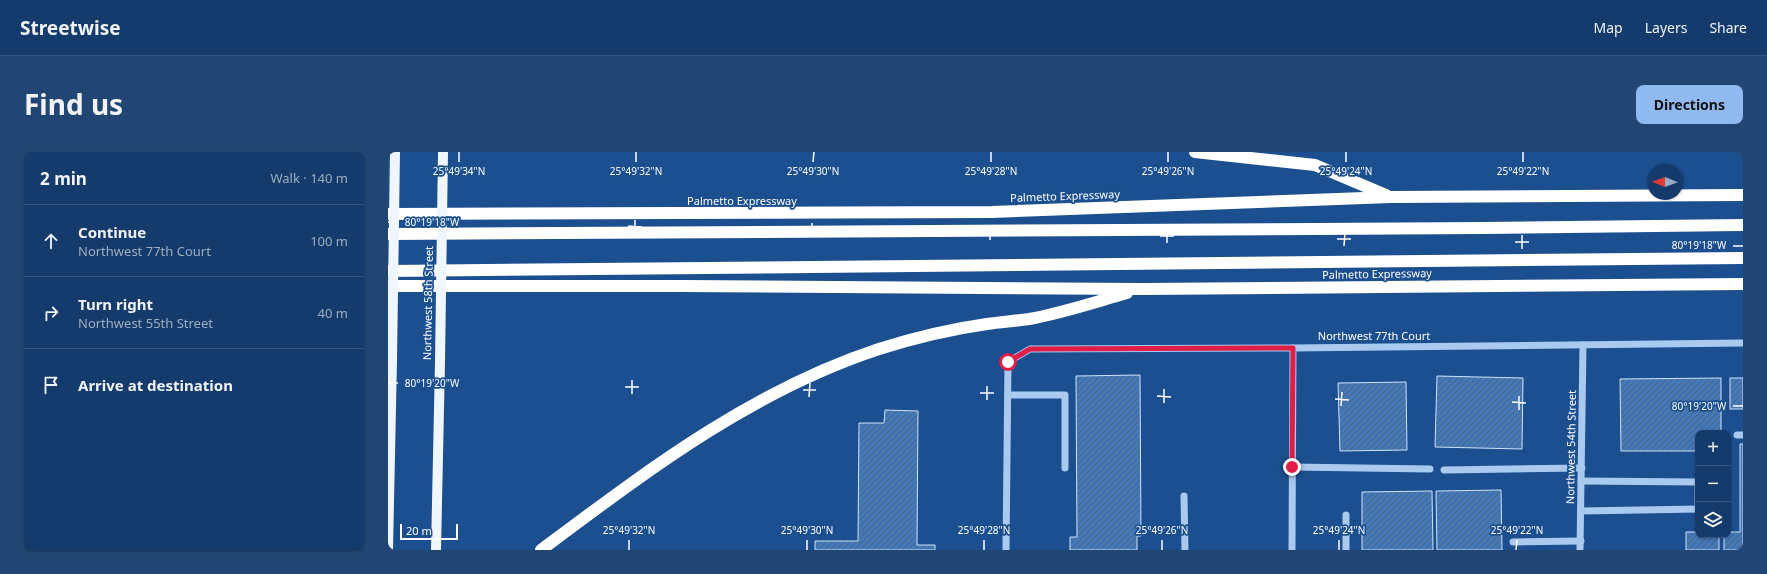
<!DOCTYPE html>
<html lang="en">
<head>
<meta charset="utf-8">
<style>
	:root { --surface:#143b6b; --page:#214673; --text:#f1f3f6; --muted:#9dadc1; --line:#33557e; --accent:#90b9f0 }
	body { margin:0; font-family:"Noto Sans",sans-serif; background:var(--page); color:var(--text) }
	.controls { position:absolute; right:12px; bottom:12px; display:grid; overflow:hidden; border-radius:8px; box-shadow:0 1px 3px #0004 }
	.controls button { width:36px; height:36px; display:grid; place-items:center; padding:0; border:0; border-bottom:1px solid var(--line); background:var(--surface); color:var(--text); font:20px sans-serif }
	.compass { position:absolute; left:1259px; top:12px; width:36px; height:36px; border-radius:50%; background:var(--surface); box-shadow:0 1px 3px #0004; rotate:271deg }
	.scale { position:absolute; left:12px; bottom:10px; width:58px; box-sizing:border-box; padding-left:4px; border:2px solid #fff; border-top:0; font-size:11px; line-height:14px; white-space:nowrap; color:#fff; -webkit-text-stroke:3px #1b4f8f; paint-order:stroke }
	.stop { position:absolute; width:12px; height:12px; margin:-9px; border:3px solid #e11d48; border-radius:50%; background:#fff }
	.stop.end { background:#e11d48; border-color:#fff; box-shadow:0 1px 4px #0008 }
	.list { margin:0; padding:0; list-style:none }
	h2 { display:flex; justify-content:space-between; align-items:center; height:52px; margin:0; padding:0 16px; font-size:17px }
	h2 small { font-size:13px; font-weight:400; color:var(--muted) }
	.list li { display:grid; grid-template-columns:26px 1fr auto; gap:12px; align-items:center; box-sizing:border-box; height:72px; padding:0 16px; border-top:1px solid var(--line) }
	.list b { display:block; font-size:15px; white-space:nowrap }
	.list p { margin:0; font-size:13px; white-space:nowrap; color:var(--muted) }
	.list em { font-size:13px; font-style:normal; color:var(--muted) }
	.icon { flex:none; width:22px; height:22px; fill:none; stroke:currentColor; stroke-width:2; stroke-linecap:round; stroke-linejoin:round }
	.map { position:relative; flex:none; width:1355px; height:398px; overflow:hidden; border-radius:8px }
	header { display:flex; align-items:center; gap:24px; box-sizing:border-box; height:56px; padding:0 20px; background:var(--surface); border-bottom:1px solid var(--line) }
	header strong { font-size:19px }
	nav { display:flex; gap:22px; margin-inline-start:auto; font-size:14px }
	.intro { display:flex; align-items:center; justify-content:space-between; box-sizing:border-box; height:96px; padding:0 24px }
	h1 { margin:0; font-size:28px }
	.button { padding:10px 18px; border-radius:8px; background:var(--accent); color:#111; font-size:14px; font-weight:700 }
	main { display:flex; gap:24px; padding:0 24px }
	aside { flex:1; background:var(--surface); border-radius:8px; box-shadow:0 1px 3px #0004 }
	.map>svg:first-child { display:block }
	.building { fill:url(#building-hatch); stroke:#cfe3fa }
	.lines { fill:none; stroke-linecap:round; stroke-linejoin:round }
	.minor { stroke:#a9c9ee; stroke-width:7 }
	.major { stroke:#f0f6ff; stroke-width:10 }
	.highway { stroke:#fff; stroke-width:12 }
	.major-bridge { stroke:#f0f6ff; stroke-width:10 }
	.route { stroke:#e11d48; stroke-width:5 }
	.ticks { fill:none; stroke:#fff; stroke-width:1.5 }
	.labels { text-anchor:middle; stroke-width:3.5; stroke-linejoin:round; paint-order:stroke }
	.street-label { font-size:11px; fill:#fff; stroke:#1b4f8f }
	.ticks-label { font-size:10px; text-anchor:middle; fill:#fff; stroke:#1b4f8f; stroke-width:3.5; stroke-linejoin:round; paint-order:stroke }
</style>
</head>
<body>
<header>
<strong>Streetwise</strong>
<nav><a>Map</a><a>Layers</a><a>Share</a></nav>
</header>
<div class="intro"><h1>Find us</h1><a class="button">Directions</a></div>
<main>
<aside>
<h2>2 min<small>Walk · 140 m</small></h2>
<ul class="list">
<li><svg class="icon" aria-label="ahead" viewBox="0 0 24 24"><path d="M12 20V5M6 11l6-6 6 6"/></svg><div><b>Continue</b><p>Northwest 77th Court</p></div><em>100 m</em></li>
<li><svg class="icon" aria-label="right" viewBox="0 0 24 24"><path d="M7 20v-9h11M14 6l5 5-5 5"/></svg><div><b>Turn right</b><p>Northwest 55th Street</p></div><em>40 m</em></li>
<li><svg class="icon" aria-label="arrive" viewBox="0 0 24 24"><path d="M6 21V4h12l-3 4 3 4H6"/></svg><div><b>Arrive at destination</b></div></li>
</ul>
</aside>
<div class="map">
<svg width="1355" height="398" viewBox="0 0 1355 398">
	<defs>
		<pattern id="building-hatch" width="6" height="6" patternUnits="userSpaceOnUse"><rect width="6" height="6" fill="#4478b7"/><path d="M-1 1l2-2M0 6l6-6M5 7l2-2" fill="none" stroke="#486282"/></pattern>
	</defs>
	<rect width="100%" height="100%" fill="#1b4f8f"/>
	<g class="building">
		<polygon points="752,223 753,384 749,384 749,398 682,398 682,385 689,385 688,224"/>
		<polygon points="1049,224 1135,226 1134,297 1047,295"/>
		<polygon points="1333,226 1333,281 1310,281 1310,299 1233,299 1232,227"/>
		<rect x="1342" y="226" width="13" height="31"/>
		<polygon points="1018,230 1019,298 952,299 950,231"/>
		<polygon points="497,258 530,259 529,393 547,393 547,398 427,398 427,389 470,389 471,271 496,271"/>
		<polygon points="1352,292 1355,292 1355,398 1336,398 1336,383 1340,383 1340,380 1352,380"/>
		<polygon points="1113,338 1114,398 1049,398 1048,339"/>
		<polygon points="1044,339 1045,398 974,398 974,340"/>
		<polygon points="1298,380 1310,380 1310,383 1331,383 1331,398 1298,398"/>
	</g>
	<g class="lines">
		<g class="minor">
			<polyline points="620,243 677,243 677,316"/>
			<polyline points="1349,283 1355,283"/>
			<polyline points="904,315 1042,317"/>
			<polyline points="1056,318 1194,316"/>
			<polyline points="1193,329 1310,330 1310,352"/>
			<polyline points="796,344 797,398"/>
			<polyline points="1193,359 1310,357"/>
			<polyline points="958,363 958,398"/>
			<polyline points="1125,390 1193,389"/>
			<polyline points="618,398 620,210 642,197 905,196 1355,191"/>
			<polyline points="904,398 905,196"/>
			<polyline points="1192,398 1195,193"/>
		</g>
		<g class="major">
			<polyline points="0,398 4,208"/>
			<polyline points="48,398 52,210"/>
		</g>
		<g class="highway">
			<polyline points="807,0 927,13 998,43"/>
			<polyline points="0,62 604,60 1003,45 1355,43"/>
			<polyline points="0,82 1095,76 1355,73"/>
			<polyline points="0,119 1355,106"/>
			<polyline points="0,134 292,134 756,137 1355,132"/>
			<path d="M153,398C259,319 363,239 491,197C526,186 563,177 599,172C613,170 627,169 641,167C674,161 707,150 739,141"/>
		</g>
		<g class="major-bridge">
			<polyline points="4,208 7,0"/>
			<polyline points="52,210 55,0"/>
		</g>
	</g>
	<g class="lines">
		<polyline class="route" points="620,210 642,197 905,196 904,315"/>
	</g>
	<path class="ticks" d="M71,10V0M248,10V0M425,10L426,0M603,10V0M780,10V0M958,10V0M1135,10V0M0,70H10M240,74L254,75M417,78H431M595,81H609M247,82V68M772,84H786M424,85V71M949,87H963M602,88V74M1127,90H1141M779,91V77M956,94L957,80M1345,94H1355M1134,97V83M0,231H10M237,235H251M415,238H428M592,241H606M244,242V228M769,244L783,245M421,245L422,231M947,247L961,248M599,248V234M1124,250L1138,251M776,251V237M953,254L954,240M1345,254H1355M1131,258V244M241,398V388M419,398V388M596,398V388M774,398V388M951,398V388M1128,398L1129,388"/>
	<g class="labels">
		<g class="street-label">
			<text transform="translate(677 44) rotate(-2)" y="4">Palmetto Expressway</text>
			<text x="354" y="53">Palmetto Expressway</text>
			<text transform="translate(989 122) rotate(-1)" y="4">Palmetto Expressway</text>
			<text transform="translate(40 151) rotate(-89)" y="4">Northwest 58th Street</text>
			<text x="986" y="188">Northwest 77th Court</text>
			<text transform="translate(1183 295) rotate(-89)" y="4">Northwest 54th Street</text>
		</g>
	</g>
	<g class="ticks-label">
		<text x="71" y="23">25°49'34"N</text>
		<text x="248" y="23">25°49'32"N</text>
		<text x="425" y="23">25°49'30"N</text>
		<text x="603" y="23">25°49'28"N</text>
		<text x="780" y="23">25°49'26"N</text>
		<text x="958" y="23">25°49'24"N</text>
		<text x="1135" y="23">25°49'22"N</text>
		<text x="44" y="74">80°19'18"W</text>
		<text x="1311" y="97">80°19'18"W</text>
		<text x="44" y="235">80°19'20"W</text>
		<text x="1311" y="258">80°19'20"W</text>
		<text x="241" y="382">25°49'32"N</text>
		<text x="419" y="382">25°49'30"N</text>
		<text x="596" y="382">25°49'28"N</text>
		<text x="774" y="382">25°49'26"N</text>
		<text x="951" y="382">25°49'24"N</text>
		<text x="1129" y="382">25°49'22"N</text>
	</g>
</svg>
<div class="controls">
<button>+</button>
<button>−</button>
<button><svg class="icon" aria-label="layers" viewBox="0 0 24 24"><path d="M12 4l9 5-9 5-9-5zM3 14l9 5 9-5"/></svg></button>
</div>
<svg class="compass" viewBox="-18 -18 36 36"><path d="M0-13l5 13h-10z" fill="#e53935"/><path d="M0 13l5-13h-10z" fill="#9dadc1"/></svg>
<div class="scale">20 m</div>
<div class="stop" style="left:620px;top:210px"></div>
<div class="stop end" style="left:904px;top:315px"></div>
</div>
</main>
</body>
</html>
